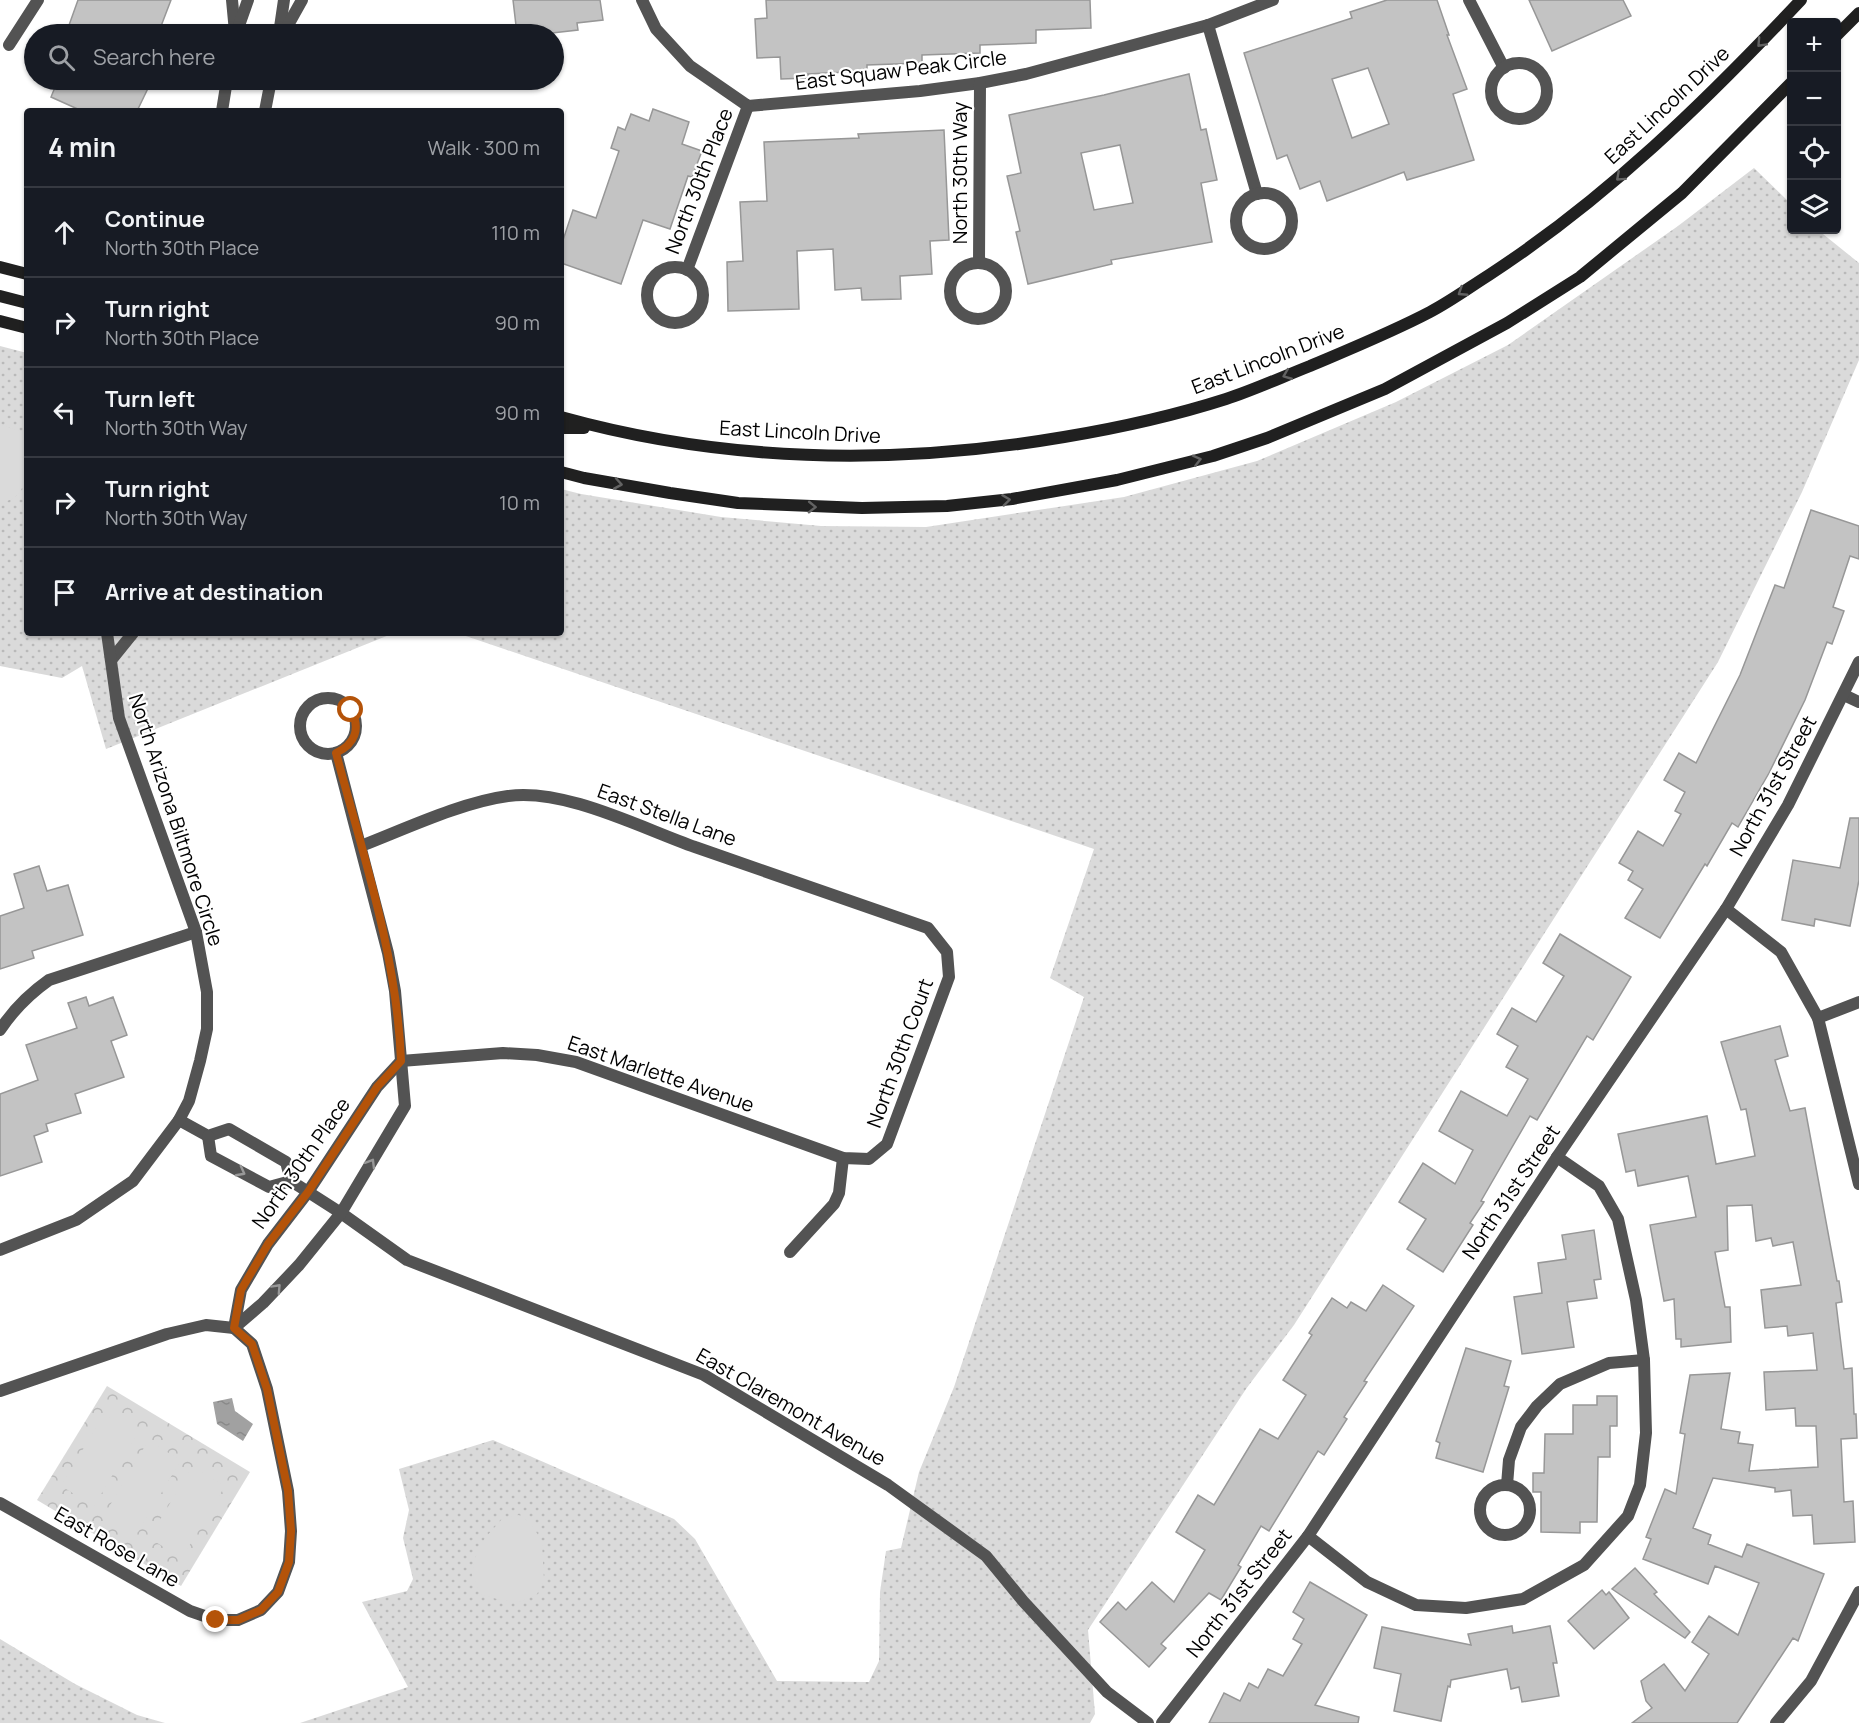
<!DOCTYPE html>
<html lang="en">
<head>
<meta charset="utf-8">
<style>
	:root { --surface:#171b24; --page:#20242c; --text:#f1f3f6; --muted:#9ea1a6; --line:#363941 }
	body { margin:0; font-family:Manrope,sans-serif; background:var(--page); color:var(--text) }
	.controls { position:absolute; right:18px; top:18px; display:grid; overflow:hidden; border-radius:6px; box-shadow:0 2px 4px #0004 }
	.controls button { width:54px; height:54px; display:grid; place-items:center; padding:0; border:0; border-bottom:2px solid var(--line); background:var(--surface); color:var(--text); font:30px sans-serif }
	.stop { position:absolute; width:18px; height:18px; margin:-14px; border:4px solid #b45309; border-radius:50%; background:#fff }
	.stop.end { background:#b45309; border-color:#fff; box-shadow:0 2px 6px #0008 }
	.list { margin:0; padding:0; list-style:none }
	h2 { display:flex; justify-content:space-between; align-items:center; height:78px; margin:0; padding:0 24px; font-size:26px }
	h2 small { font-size:20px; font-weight:400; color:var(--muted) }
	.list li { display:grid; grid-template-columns:39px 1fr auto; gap:18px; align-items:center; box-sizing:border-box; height:90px; padding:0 24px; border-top:2px solid var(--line) }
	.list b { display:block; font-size:22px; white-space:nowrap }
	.list p { margin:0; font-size:20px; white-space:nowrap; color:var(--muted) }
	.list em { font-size:20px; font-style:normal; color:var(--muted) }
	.icon { flex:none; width:33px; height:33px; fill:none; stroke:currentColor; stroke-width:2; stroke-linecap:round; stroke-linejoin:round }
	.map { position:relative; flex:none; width:1859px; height:1723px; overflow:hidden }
	.search { position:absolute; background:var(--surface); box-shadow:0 2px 4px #0004; left:24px; top:24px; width:540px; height:66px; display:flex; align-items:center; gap:15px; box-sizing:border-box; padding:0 21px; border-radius:33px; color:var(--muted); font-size:22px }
	.panel { position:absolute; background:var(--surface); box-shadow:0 2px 4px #0004; left:24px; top:108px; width:540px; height:528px; border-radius:6px }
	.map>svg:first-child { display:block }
	.grass { fill:url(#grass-dots) }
	.park { fill:url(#park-crowns) }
	.garden { fill:#dadada }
	.water { fill:url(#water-ripples) }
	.building { fill:#c3c3c3; stroke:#979797; stroke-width:1.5; fill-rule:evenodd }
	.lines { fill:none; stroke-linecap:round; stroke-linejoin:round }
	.lane { stroke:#535353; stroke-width:12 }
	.street { stroke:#535353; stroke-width:12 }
	.secondary { stroke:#202020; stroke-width:12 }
	.oneway { stroke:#636363 }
	.oneway2 { stroke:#989898 }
	.route { stroke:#b45309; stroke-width:8 }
	.labels { text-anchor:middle; stroke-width:4.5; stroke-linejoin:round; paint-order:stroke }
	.street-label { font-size:20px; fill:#000; stroke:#fff }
</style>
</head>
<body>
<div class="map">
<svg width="1859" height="1723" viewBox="0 0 1859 1723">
	<defs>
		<pattern id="grass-dots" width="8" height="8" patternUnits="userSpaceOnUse" patternTransform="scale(1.5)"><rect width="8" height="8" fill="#dadada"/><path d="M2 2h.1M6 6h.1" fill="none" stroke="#b9b9b9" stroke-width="1.8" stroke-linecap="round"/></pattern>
		<pattern id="park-crowns" width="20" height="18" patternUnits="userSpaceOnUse" patternTransform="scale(1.5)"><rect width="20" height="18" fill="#dadada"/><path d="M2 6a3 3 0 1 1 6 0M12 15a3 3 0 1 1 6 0" fill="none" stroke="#b9b9b9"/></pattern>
		<pattern id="water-ripples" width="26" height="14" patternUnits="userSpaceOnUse" patternTransform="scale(1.5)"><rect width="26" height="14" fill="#a1a1a1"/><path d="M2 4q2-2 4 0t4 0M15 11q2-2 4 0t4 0" fill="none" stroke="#898989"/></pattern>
	</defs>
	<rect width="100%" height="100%" fill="#fff"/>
	<g class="grass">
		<polygon points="1754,168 1791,204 1792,230 1818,230 1859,263 1859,360 1802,492 1718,662 1294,1325 1246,1389 1088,1630 1095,1714 1090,1723 300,1723 408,1687 362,1602 407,1591 413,1579 403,1538 409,1510 399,1469 493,1440 674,1519 695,1539 777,1681 869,1682 879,1661 880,1592 886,1551 901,1548 919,1472 954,1387 1084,997 1050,978 1094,849 457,633 561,633 561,489 581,494 721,517 821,526 926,527 1124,497 1257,461 1396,402 1508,345 1678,226"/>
		<polygon points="0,346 27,353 27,633 394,633 106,749 82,666 62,678 0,666"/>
		<polygon points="0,1639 75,1684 137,1715 165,1723 0,1723"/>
	</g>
	<polygon class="park" points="107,1386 250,1472 181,1586 37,1500"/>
	<g class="garden">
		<path d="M0,424L21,432L27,438C27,460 32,501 0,502Z"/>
		<polygon points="104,1414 137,1434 94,1506 61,1486"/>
		<polygon points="148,1441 181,1460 138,1532 106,1512"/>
		<polygon points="192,1467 225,1486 182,1558 149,1538"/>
		<polygon points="519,1515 531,1523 542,1542 544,1581 537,1594 520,1602 500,1600 481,1594 472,1575 475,1558 485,1538 502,1519"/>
	</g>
	<polygon class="water" points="232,1398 235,1411 253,1424 243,1441 217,1424 213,1402"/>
	<g class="building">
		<polygon points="78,0 171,0 158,34 86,34 68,28"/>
		<polygon points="513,0 600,0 603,20 577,23 578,30 543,34 517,34"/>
		<polygon points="766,0 1090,0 1091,28 1036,30 1036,43 980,45 980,53 922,55 922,63 867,65 867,71 808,74 809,78 781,79 780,57 757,58 755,19 767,18"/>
		<path d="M1387,0H1437L1449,35H1447L1467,89L1453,94L1474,160L1407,180L1404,172L1327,201L1320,181L1300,189L1287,155L1277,159L1244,53L1352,18L1350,12ZM1368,68L1389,124L1352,138L1332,79Z"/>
		<polygon points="1529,0 1623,0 1631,16 1552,51"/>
		<path d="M1189,74L1201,130L1206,129L1217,180L1201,183L1212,242L1111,260L1112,264L1028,284L1016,232L1020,231L1007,176L1021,173L1009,115L1104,95ZM1120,145L1133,203L1094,210L1081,153Z"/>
		<polygon points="58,80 152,80 137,111 82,111 51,97"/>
		<polygon points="653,109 689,122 682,144 702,151 692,177 688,176 670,229 643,220 621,284 561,263 561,246 573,210 596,218 619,151 611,148 618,127 625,130 631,114 649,121"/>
		<polygon points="944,130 949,240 930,241 932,274 900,276 901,299 862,300 861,288 835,290 833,249 797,251 799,309 728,311 727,262 743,261 740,202 767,201 764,142 859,138 858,134"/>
		<polygon points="1811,510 1859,526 1859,559 1850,556 1833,607 1844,611 1832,644 1827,642 1805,700 1769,773 1738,827 1732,823 1707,866 1705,864 1660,938 1625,918 1643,889 1628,880 1633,871 1619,863 1638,831 1663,846 1681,814 1675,811 1685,792 1664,780 1679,753 1696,763 1740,675 1775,585 1784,588"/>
		<polygon points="1850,818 1859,818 1859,880 1850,926 1815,919 1814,926 1782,920 1793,860 1840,868"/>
		<polygon points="39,866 47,891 68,885 83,935 32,951 34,958 0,969 0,916 24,908 14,874"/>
		<polygon points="1560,934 1631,977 1593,1040 1587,1036 1537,1120 1530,1116 1481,1201 1484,1202 1470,1223 1473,1225 1443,1272 1407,1249 1426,1219 1399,1202 1423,1163 1455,1184 1473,1150 1439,1131 1461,1091 1507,1116 1528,1079 1506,1067 1518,1046 1497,1034 1512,1008 1536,1022 1564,976 1543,963"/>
		<polygon points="86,997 89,1006 113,997 127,1035 111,1041 124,1077 75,1094 81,1113 46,1124 48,1131 34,1136 42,1162 0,1176 0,1094 38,1080 26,1045 77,1028 68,1003"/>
		<polygon points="1780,1026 1788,1056 1775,1060 1790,1111 1805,1108 1837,1281 1839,1281 1842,1302 1836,1303 1844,1369 1852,1368 1854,1414 1856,1414 1857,1438 1841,1439 1844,1502 1853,1501 1855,1542 1814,1544 1812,1515 1793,1516 1791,1490 1775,1492 1775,1488 1713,1478 1693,1528 1711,1535 1708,1544 1742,1557 1747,1544 1824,1574 1798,1641 1793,1638 1737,1723 1632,1723 1652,1708 1646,1701 1641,1681 1664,1664 1685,1691 1709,1654 1692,1642 1709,1616 1738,1635 1759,1583 1715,1566 1708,1584 1643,1559 1651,1539 1646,1537 1665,1489 1676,1494 1685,1434 1680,1433 1690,1375 1730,1373 1721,1429 1740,1432 1738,1443 1753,1445 1749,1471 1818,1467 1816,1426 1796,1426 1795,1408 1766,1410 1764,1372 1817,1370 1813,1333 1788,1336 1787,1326 1765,1328 1761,1290 1801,1285 1793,1242 1773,1246 1771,1238 1756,1241 1752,1205 1727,1206 1728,1250 1715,1252 1725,1307 1730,1307 1731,1342 1681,1347 1681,1339 1676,1339 1674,1299 1664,1301 1650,1225 1696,1217 1688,1176 1638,1186 1635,1170 1626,1172 1618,1134 1707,1116 1716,1164 1755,1156 1746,1109 1741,1110 1721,1042"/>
		<polygon points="1594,1230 1601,1279 1594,1280 1597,1298 1567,1302 1574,1347 1522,1354 1514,1297 1542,1293 1538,1263 1566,1259 1562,1235"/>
		<polygon points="1383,1285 1414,1306 1364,1381 1367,1382 1344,1417 1347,1419 1324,1455 1318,1451 1269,1531 1261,1526 1238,1565 1241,1567 1221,1600 1209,1593 1161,1644 1166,1648 1149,1667 1100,1622 1118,1602 1126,1610 1152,1582 1174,1602 1205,1550 1176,1532 1198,1495 1214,1505 1260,1429 1278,1439 1306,1395 1283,1380 1312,1335 1309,1333 1332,1298 1347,1308 1351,1302 1366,1311"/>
		<polygon points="1466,1348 1511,1361 1504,1386 1509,1387 1483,1472 1436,1458 1440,1443 1436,1441"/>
		<polygon points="1597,1396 1617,1396 1617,1426 1610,1426 1610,1457 1598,1457 1597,1522 1580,1522 1580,1533 1541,1532 1541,1492 1533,1492 1533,1473 1544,1473 1545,1434 1573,1434 1573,1405 1597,1405"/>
		<polygon points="1635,1568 1657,1592 1654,1594 1690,1632 1685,1638 1612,1589"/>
		<polygon points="1310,1582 1367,1615 1315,1705 1359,1717 1358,1723 1209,1723 1224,1693 1240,1701 1249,1683 1258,1688 1268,1669 1283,1676 1302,1644 1293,1639 1304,1619 1293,1612"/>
		<polygon points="1602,1590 1606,1595 1609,1592 1629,1618 1594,1649 1568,1621"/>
		<polygon points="1512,1626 1513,1633 1550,1626 1557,1663 1553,1663 1559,1696 1522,1702 1519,1687 1511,1689 1507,1669 1451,1680 1450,1687 1448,1686 1441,1721 1394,1711 1401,1674 1374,1668 1382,1627 1471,1645 1468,1634"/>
	</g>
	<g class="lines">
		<polyline class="lane" points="790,1252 834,1204 839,1193 843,1158"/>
		<g class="street">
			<polyline points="232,0 235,32"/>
			<polyline points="642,0 656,29 690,66 748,106 920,91 980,83 1026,74 1208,25 1273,0"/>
			<polyline points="1469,0 1504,68"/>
			<polyline points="1208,25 1257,194"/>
			<polyline points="236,34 248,0"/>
			<polyline points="279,34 284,0"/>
			<polyline points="283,34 302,0"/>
			<polyline points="9,45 38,0"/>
			<circle cx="1519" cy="91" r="28"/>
			<polyline points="222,111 227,80"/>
			<polyline points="265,111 271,80"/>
			<circle cx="1264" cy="221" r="28"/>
			<polyline points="979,263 980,83"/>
			<circle cx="978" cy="291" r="28"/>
			<circle cx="675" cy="295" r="28"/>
			<polyline points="687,270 748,106"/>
			<polyline points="112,659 133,633"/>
			<polyline points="1844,695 1859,702"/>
			<circle cx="328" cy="726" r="28"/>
			<path d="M361,846C405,829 462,802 508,796C565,788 641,828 695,847C773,874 851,901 928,928L947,952L949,977L887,1144L869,1159L843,1158L576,1062L537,1055L503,1053L401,1061"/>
			<polyline points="1726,909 1781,952 1818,1018 1859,1184"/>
			<polyline points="1818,1018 1859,1002"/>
			<path d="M0,1030C14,1009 29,994 49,980L196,932"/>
			<polyline points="179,1120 208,1136 229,1129 286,1162 291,1181 341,1213 407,1260 704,1375 888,1485 986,1556 1023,1601 1107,1692 1148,1723"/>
			<polyline points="208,1136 211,1156 269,1187 291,1181"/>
			<polyline points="0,1250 76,1220 133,1181 179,1120 189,1101 200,1061 207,1029 207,992 196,932 119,718 107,633"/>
			<polyline points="234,1328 241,1290 268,1244 308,1192 377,1087 401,1061"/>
			<polyline points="0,1391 167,1334 206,1325 234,1328 263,1303 299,1265 341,1213 405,1106 395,991 388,953 336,753"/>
			<polyline points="1507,1485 1509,1460 1521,1427 1537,1406 1560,1384 1609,1363 1644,1360"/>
			<circle cx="1505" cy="1510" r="25"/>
			<polyline points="0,1503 190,1611 216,1620 238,1620 261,1610 278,1592 289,1562 291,1531 288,1491 267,1389 252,1344 234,1328"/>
			<polyline points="1308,1536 1367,1582 1416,1605 1466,1608 1523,1599 1584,1565 1628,1516 1640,1485 1646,1433 1644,1360 1636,1300 1618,1219 1599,1186 1557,1157"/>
			<polyline points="1162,1723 1308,1536 1557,1157 1726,909 1788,805 1859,662"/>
			<polyline points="1776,1723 1811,1681 1859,1592"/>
		</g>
		<g class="secondary">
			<polyline points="1836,36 1859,13"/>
			<polyline points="0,267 27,274"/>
			<polyline points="0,296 27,303"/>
			<polyline points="0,321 27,328"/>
			<path d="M561,417C727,463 894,466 1064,437C1118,428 1173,416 1226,399C1254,390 1282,377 1310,366C1350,349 1392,332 1430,312C1451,301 1470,287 1489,275C1607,198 1705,102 1801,0"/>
			<polyline points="561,428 584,428"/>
			<polyline points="561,472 584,478 670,493 738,503 862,508 947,506 1012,499 1117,480 1213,456 1267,438 1385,389 1507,323 1580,277 1682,193 1792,82"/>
		</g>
	</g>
	<defs><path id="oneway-chevron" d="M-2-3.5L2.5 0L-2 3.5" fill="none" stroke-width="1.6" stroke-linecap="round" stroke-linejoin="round" transform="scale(1.5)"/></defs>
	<g class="oneway">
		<use href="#oneway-chevron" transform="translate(1761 43) rotate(133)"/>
		<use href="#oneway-chevron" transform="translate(1620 177) rotate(138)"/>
		<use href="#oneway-chevron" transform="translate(1462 292) rotate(147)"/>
		<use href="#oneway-chevron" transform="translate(1287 375) rotate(158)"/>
		<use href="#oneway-chevron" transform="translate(1197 460) rotate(-14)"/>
		<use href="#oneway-chevron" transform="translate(618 484) rotate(10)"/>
		<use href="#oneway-chevron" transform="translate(1006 500) rotate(-7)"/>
		<use href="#oneway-chevron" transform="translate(812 507) rotate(1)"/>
	</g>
	<g class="oneway2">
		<use href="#oneway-chevron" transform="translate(371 1163) rotate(-59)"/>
		<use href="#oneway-chevron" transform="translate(241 1172) rotate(28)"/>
		<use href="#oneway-chevron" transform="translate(277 1288) rotate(-47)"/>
	</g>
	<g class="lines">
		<path class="route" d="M216,1620H238L261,1610L278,1592L289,1562L291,1531L288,1491L267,1389L252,1344L234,1328L241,1290L268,1244L308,1192L377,1087L401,1061C397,956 363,854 336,753C355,744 361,729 351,710"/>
	</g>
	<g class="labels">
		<g class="street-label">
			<text transform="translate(901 70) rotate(-7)" y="7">East Squaw Peak Circle</text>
			<text transform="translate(1667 105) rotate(-43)" y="7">East Lincoln Drive</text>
			<text transform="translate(960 173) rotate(-90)" y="7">North 30th Way</text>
			<text transform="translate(699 181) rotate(-69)" y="7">North 30th Place</text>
			<text transform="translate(1268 359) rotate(-21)" y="7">East Lincoln Drive</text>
			<text transform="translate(800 432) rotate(3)" y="7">East Lincoln Drive</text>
			<text transform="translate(1773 786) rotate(-61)" y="7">North 31st Street</text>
			<text transform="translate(667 815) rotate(20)" y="7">East Stella Lane</text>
			<text transform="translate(176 820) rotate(72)" y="7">North Arizona Biltmore Circle</text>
			<text transform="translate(900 1053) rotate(-70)" y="7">North 30th Court</text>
			<text transform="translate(661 1074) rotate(19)" y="7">East Marlette Avenue</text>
			<text transform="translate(301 1163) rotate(-55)" y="7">North 30th Place</text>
			<text transform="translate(1511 1192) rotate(-56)" y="7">North 31st Street</text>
			<text transform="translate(791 1407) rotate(30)" y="7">East Claremont Avenue</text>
			<text transform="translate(117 1547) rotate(30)" y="7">East Rose Lane</text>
			<text transform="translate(1239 1593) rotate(-52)" y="7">North 31st Street</text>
		</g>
	</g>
</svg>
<div class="controls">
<button>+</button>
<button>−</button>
<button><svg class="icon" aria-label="locate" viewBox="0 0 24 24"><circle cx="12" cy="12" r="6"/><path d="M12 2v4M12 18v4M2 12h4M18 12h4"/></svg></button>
<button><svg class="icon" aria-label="layers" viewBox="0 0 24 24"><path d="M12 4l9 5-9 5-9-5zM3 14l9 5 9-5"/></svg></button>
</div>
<div class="stop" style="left:351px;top:710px"></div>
<div class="stop end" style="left:216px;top:1620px"></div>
<div class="search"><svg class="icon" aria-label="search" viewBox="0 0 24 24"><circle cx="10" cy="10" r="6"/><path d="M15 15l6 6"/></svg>Search here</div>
<section class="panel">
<h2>4 min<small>Walk · 300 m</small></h2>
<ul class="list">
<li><svg class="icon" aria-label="ahead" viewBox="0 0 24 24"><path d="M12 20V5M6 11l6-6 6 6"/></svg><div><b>Continue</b><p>North 30th Place</p></div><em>110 m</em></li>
<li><svg class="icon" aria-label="right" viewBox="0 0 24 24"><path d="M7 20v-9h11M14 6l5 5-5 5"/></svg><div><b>Turn right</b><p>North 30th Place</p></div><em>90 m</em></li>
<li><svg class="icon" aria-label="left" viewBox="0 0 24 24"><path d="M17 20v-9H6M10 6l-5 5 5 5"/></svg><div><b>Turn left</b><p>North 30th Way</p></div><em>90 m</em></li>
<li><svg class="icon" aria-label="right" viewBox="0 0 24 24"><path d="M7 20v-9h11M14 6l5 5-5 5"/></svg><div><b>Turn right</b><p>North 30th Way</p></div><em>10 m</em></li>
<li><svg class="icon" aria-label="arrive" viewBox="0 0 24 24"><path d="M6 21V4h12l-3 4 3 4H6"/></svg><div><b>Arrive at destination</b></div></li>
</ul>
</section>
</div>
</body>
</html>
